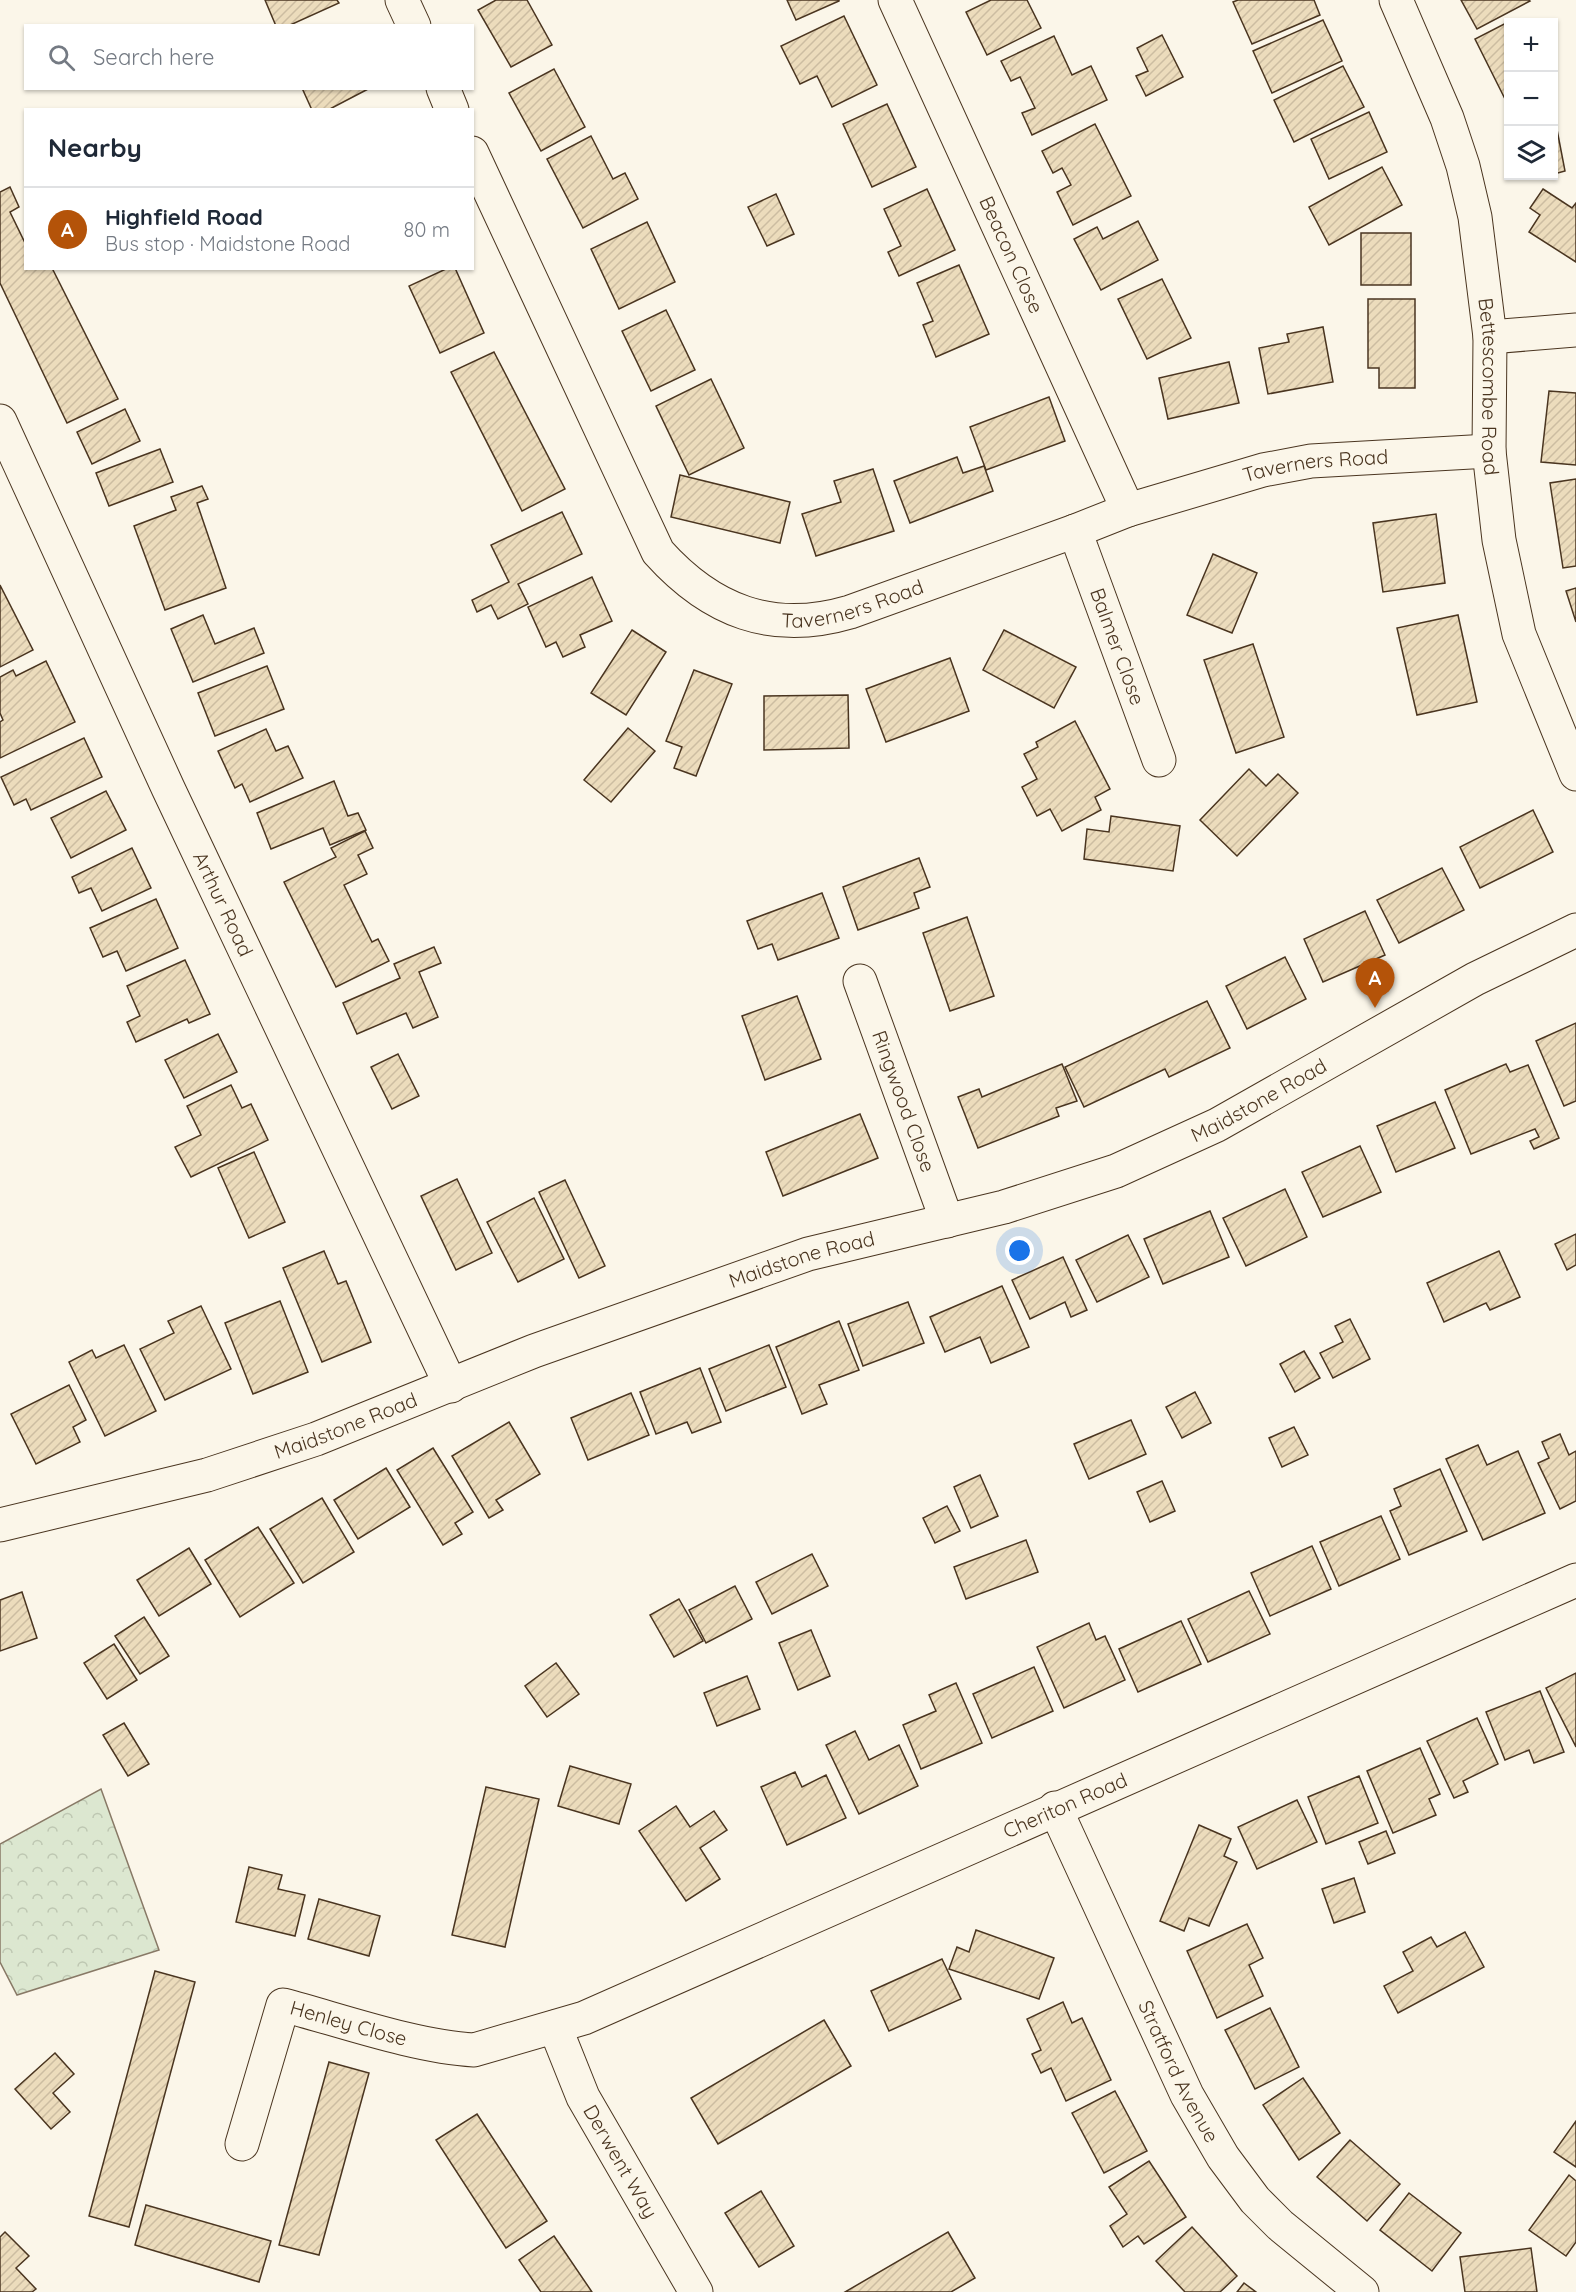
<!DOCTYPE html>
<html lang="en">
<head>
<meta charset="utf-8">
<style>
	:root { --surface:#fff; --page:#f6f6f7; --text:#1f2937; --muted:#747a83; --line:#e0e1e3; --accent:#b45309 }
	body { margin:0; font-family:Quicksand,sans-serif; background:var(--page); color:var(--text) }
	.controls { position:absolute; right:18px; top:18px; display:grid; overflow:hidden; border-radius:0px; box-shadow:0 2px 4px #0004 }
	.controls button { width:54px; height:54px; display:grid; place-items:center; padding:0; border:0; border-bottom:2px solid var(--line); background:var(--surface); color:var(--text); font:30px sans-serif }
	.you { position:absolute; left:1020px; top:1251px; width:21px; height:21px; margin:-15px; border:4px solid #fff; border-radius:50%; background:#1a73e8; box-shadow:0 0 0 9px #1a73e833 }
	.badge { display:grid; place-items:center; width:39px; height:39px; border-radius:50%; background:var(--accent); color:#fff; font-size:20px; font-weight:700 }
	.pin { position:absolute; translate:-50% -50px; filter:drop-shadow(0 2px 3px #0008) }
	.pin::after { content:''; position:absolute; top:32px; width:21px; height:18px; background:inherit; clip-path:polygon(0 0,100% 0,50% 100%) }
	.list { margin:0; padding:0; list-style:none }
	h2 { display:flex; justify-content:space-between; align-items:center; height:78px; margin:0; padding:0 24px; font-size:26px }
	h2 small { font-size:20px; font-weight:400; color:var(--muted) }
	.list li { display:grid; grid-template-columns:39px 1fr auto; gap:18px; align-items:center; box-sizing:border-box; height:84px; padding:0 24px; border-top:2px solid var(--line) }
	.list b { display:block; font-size:22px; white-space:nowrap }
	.list p { margin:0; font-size:20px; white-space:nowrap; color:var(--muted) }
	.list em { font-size:20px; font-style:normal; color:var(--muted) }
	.icon { flex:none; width:33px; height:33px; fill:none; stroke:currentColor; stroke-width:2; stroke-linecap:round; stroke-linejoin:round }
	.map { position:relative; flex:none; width:1576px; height:2292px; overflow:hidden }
	.search { position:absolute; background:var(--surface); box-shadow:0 2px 4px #0004; left:24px; top:24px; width:450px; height:66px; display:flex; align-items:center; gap:15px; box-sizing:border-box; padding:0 21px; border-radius:0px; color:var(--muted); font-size:22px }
	.panel { position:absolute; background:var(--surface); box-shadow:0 2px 4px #0004; left:24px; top:108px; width:450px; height:162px; border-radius:0px }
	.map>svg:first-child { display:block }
	.park { fill:url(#park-crowns); stroke:#887966; stroke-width:1.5 }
	.building { fill:url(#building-hatch); stroke:#4a3520; stroke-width:1.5 }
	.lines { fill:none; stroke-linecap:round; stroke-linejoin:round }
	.minor-casing { stroke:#4a3520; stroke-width:35 }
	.minor { stroke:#fbf6e9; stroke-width:33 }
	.labels { text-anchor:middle; stroke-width:4.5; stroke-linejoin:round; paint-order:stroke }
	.street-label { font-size:20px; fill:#4a3520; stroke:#fbf6e9 }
</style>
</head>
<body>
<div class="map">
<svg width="1576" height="2292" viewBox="0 0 1576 2292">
	<defs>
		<pattern id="park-crowns" width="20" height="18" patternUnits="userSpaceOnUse" patternTransform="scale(1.5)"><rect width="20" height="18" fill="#dce7d0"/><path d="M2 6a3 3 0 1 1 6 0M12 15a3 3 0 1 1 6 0" fill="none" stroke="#bec7b2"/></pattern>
		<pattern id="building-hatch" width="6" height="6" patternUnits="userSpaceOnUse" patternTransform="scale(1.5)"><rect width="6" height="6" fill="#ecdcbc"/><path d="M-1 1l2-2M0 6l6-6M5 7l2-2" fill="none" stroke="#ccbda1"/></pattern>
	</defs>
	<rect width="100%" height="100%" fill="#fbf6e9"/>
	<polygon class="park" points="101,1789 159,1950 17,1995 0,1962 0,1844"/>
	<g class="building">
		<polygon points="265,0 337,0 339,3 288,26 276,26"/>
		<polygon points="496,0 527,0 552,45 511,67 478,10"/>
		<polygon points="787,0 839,0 839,1 796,20"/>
		<polygon points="991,0 1027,0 1041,28 987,55 966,12"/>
		<polygon points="1238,0 1314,0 1320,15 1252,44 1233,2"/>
		<polygon points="1461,0 1529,0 1530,1 1477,29"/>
		<polygon points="844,16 877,85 832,107 817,76 800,84 781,46"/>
		<polygon points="1514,19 1516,22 1508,22 1507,103 1475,39"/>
		<polygon points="1323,20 1342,61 1272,93 1253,51"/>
		<polygon points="1162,35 1183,77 1146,96 1136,76 1148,71 1137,48"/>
		<polygon points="1054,36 1072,75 1091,66 1107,100 1032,135 1022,113 1035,108 1020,77 1011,81 1001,61"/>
		<polygon points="1343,66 1364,107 1294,142 1274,100"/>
		<polygon points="554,69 585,127 541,151 509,93"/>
		<polygon points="302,88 370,88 328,110 312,110"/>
		<polygon points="887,104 916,167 872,187 843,124"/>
		<polygon points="1369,112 1387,152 1329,179 1311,139"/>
		<polygon points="1554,114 1565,171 1554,174"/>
		<polygon points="1095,124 1131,196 1073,225 1057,192 1071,185 1062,168 1053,173 1042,151"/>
		<polygon points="591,136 613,179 625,173 638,199 583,228 547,159"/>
		<polygon points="1382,167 1402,205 1329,245 1309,207"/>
		<polygon points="10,187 19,207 10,212 26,245 26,268 52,268 118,399 67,423 0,283 0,192"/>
		<polygon points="927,189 955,250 899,276 888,252 901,246 884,209"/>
		<polygon points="1543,189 1572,208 1576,203 1576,262 1529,232 1540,215 1530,208"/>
		<polygon points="776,194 794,234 767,246 748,207"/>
		<polygon points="1138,221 1158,260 1101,290 1074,239 1097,227 1103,239"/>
		<polygon points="647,222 675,282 619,309 591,249"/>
		<rect x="1361" y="233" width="50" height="52"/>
		<polygon points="959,265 989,334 936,357 923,325 933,321 917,283"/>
		<polygon points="448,268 455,268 484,333 440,353 409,286"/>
		<polygon points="1162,279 1191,338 1147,359 1118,299"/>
		<polygon points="1368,299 1415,299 1415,388 1379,388 1379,368 1368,368"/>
		<polygon points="666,310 695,370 651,391 622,331"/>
		<polygon points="1323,327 1333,382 1268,394 1259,348 1289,342 1287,334"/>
		<polygon points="494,352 565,489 522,511 451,372"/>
		<polygon points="1229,362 1239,403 1168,419 1159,378"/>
		<polygon points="711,379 744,448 689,475 656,406"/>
		<polygon points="1549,391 1576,393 1576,465 1541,462"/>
		<polygon points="1049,397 1065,441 986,470 970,427"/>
		<polygon points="125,409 140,441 92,464 77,432"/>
		<polygon points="160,449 173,482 109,506 96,473"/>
		<polygon points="957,457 963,473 984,466 993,491 910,523 894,481"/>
		<polygon points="873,469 894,531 816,556 802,514 841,502 834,481"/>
		<polygon points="680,475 790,502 780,543 671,517"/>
		<polygon points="1576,479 1576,566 1563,568 1550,483"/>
		<polygon points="202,486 208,499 197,503 226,588 165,610 134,526 176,510 171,497"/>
		<polygon points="562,512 582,554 518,584 528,604 498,619 491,605 477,612 472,600 509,582 491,545"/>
		<polygon points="1436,514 1445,583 1383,592 1373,523"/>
		<polygon points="1213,554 1257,573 1232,633 1187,615"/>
		<polygon points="592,577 612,621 580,635 585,647 563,657 556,642 546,647 528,607"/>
		<polygon points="0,585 33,650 0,667"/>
		<polygon points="1576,588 1576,622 1566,591"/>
		<polygon points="203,615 215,644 254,628 264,653 193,682 171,629"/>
		<polygon points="1458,615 1477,702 1417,715 1397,628"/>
		<polygon points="632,630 666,652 626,715 591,693"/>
		<polygon points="1004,630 1076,667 1054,708 983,670"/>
		<polygon points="1253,644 1284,737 1236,753 1204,660"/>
		<polygon points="950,658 969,711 886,742 866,689"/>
		<polygon points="46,661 75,722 0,758 0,722 3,720 0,713 0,677 13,670 16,676"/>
		<polygon points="267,666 284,709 215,736 198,693"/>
		<polygon points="694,670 732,684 696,776 674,768 682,747 666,741"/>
		<polygon points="848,695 849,748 764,750 764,696"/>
		<polygon points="1075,721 1110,789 1095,797 1101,810 1062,831 1050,809 1037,816 1022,787 1037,779 1024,754 1038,747 1036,742"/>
		<polygon points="628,728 655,751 611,802 584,780"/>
		<polygon points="266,729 276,751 288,746 303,778 250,802 242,784 235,788 218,751"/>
		<polygon points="84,738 102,777 31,810 26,799 14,805 1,777"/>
		<polygon points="1249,769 1266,786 1278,774 1298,793 1237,856 1200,820"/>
		<polygon points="334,781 348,816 358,813 366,830 330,845 323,828 271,849 257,813"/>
		<polygon points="106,791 126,830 71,858 51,818"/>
		<polygon points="1533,810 1553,852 1480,888 1460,847"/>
		<polygon points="1111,816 1180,826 1173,871 1084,859 1087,829 1109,832"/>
		<polygon points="365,831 373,848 358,855 367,874 344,885 372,942 378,939 389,961 336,987 284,882 336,857 331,848"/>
		<polygon points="132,848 151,888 102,911 91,888 79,893 72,877"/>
		<polygon points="919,858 930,887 914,893 919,908 858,930 843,887"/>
		<polygon points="1442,868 1464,910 1399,943 1377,900"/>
		<polygon points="822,893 839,938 778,960 772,944 758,949 747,921"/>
		<polygon points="156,899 178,948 126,971 117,951 103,957 90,928"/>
		<polygon points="1365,911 1385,955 1323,982 1304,939"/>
		<polygon points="967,917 994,996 950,1011 923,933"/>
		<polygon points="434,947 441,963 419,972 438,1017 413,1028 406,1013 357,1034 343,1003 400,978 394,964"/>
		<polygon points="1285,957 1306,999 1247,1029 1226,986"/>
		<polygon points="185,960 210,1014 189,1023 187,1019 136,1042 127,1022 140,1016 127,986"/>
		<polygon points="797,996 821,1059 765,1080 742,1016"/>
		<polygon points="1207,1001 1230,1048 1169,1077 1165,1069 1084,1107 1065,1067"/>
		<polygon points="1576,1023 1576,1101 1564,1106 1536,1041"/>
		<polygon points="218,1034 237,1072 184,1098 165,1060"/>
		<polygon points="398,1054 419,1096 392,1109 371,1067"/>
		<polygon points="1062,1064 1077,1101 1056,1108 1059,1116 978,1148 958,1097 979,1089 982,1097"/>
		<polygon points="1506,1064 1510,1072 1528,1065 1559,1138 1534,1149 1530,1141 1539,1137 1535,1129 1471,1154 1445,1090"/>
		<polygon points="231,1085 242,1108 251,1104 268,1140 191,1177 175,1147 201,1135 187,1106"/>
		<polygon points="1435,1102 1455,1148 1396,1172 1377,1126"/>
		<polygon points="860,1114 878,1158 783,1196 766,1152"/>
		<polygon points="1360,1146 1381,1192 1323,1217 1302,1172"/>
		<polygon points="254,1152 285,1222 249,1238 218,1168"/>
		<polygon points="457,1179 492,1253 456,1270 421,1196"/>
		<polygon points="565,1180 605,1266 579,1278 539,1192"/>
		<polygon points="1285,1189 1307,1237 1246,1266 1223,1218"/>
		<polygon points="534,1198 564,1259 518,1282 487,1222"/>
		<polygon points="1210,1211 1229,1257 1163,1284 1144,1239"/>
		<polygon points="1576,1234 1576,1265 1567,1270 1555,1244"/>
		<polygon points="1128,1235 1149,1277 1097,1302 1076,1260"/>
		<polygon points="324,1251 338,1284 346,1281 371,1342 322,1362 283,1268"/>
		<polygon points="1499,1251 1520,1297 1490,1310 1486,1303 1444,1322 1427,1283"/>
		<polygon points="1063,1257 1087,1310 1071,1317 1065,1302 1030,1319 1012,1280"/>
		<polygon points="1002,1286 1029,1347 991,1363 980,1337 945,1352 930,1317"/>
		<polygon points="280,1301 308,1372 253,1394 225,1323"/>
		<polygon points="908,1302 924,1343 863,1366 848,1324"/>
		<polygon points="201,1306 231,1369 165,1400 140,1349 174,1333 168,1321"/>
		<polygon points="1350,1319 1370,1359 1333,1378 1320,1353 1343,1342 1335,1326"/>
		<polygon points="839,1321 859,1370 819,1385 827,1404 802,1414 776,1347"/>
		<polygon points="124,1345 156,1411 105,1436 69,1362 92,1350 96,1358"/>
		<polygon points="769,1345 786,1387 726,1411 709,1369"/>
		<polygon points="1304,1351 1320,1378 1295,1392 1280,1364"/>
		<polygon points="700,1368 721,1422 692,1433 687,1422 656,1434 640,1392"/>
		<polygon points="69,1385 86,1420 73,1427 80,1442 36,1464 11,1414"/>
		<polygon points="1195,1392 1211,1423 1182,1438 1166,1407"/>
		<polygon points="631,1393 649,1435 588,1460 571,1418"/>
		<polygon points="1131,1420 1146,1454 1089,1479 1074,1444"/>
		<polygon points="509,1422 540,1474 496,1500 503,1510 489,1518 452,1456"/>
		<polygon points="1294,1427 1308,1455 1282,1467 1269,1438"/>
		<polygon points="1560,1434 1569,1455 1576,1451 1576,1501 1560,1509 1538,1463 1549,1458 1542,1442"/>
		<polygon points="1478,1445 1487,1465 1518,1451 1545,1513 1483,1540 1446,1459"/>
		<polygon points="433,1448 473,1512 455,1523 462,1534 443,1545 397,1470"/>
		<polygon points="386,1468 410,1507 358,1539 334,1500"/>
		<polygon points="1440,1469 1467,1531 1409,1555 1390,1511 1401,1506 1394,1489"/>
		<polygon points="980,1475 998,1516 971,1528 954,1487"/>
		<polygon points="1162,1481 1175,1511 1150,1522 1137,1492"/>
		<polygon points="322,1498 354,1552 303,1583 270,1529"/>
		<polygon points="947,1506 960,1531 935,1543 923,1518"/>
		<polygon points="1381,1516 1400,1559 1339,1586 1320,1542"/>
		<polygon points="258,1527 294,1583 240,1617 205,1560"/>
		<polygon points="1026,1540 1038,1572 966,1599 954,1567"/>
		<polygon points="1312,1546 1331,1589 1270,1616 1251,1573"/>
		<polygon points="189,1548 211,1584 159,1616 137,1580"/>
		<polygon points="812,1554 828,1586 772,1614 756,1582"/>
		<polygon points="735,1586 752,1619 706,1643 689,1610"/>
		<polygon points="1249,1591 1270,1634 1208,1662 1188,1619"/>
		<polygon points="22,1592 37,1638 0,1651 0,1600"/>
		<polygon points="679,1599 703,1641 674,1657 650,1615"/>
		<polygon points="144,1617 169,1656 140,1674 115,1636"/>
		<polygon points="1181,1621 1201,1664 1138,1692 1119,1649"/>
		<polygon points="1089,1623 1096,1640 1105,1636 1125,1680 1064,1708 1037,1647"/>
		<polygon points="811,1630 830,1676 798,1690 779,1643"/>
		<polygon points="114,1644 137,1680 107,1699 84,1663"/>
		<polygon points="556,1663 579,1694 547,1717 525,1686"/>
		<polygon points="1034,1667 1053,1711 992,1738 973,1694"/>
		<polygon points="1576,1673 1576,1747 1546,1688"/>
		<polygon points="747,1676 760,1709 717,1726 704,1693"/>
		<polygon points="956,1683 982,1743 921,1769 903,1725 936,1711 929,1695"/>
		<polygon points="1540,1691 1564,1752 1534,1763 1529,1750 1505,1760 1486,1712"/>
		<polygon points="1477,1718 1498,1764 1463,1781 1468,1792 1454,1798 1427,1741"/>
		<polygon points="124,1723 149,1764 128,1776 103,1735"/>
		<polygon points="855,1731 869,1760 899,1745 918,1786 859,1814 826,1745"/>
		<polygon points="1420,1748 1440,1794 1429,1799 1436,1815 1393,1833 1367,1771"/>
		<polygon points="570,1766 631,1784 619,1824 558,1806"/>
		<polygon points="795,1772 802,1787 826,1775 846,1818 787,1845 761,1787"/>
		<polygon points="1359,1776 1378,1823 1326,1844 1308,1797"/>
		<polygon points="486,1787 539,1799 505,1947 452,1935"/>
		<polygon points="1297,1800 1317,1842 1257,1869 1238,1827"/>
		<polygon points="676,1806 690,1827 714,1811 727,1830 700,1848 720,1879 686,1901 639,1831"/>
		<polygon points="1199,1825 1231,1839 1224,1856 1237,1862 1209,1926 1189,1918 1184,1931 1160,1921"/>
		<polygon points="1386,1831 1395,1853 1368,1864 1359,1842"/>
		<polygon points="249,1867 282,1875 278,1889 305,1895 295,1936 236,1922"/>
		<polygon points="1354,1878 1365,1912 1334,1923 1322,1889"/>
		<polygon points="319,1899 380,1916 369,1956 308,1939"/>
		<polygon points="1247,1924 1263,1958 1249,1965 1263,1996 1217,2018 1187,1951"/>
		<polygon points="976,1930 1054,1958 1039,1999 949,1969 957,1947 969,1952"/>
		<polygon points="1465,1932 1484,1967 1398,2013 1384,1986 1413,1971 1403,1952 1431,1937 1437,1947"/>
		<polygon points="942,1959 961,1999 889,2031 871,1991"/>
		<polygon points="155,1971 195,1982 129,2227 89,2216"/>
		<polygon points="1063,2002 1072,2023 1082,2018 1111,2080 1066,2101 1051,2068 1041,2073 1032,2054 1041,2050 1027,2019"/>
		<polygon points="1270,2008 1299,2067 1255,2089 1225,2030"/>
		<polygon points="824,2020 851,2066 718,2144 691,2098"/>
		<polygon points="55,2053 74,2074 53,2093 70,2112 51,2129 15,2089"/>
		<polygon points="329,2062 369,2073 319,2255 279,2245"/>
		<polygon points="1303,2078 1340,2133 1299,2160 1263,2105"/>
		<polygon points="1115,2091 1147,2151 1104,2173 1072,2113"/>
		<polygon points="477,2114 547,2221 506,2248 436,2140"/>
		<polygon points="1576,2121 1576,2167 1554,2152"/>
		<polygon points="1350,2140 1400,2184 1367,2221 1317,2177"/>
		<polygon points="1149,2161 1186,2217 1144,2244 1138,2236 1123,2247 1110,2226 1127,2214 1109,2187"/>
		<polygon points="1569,2175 1576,2181 1576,2242 1566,2256 1529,2230"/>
		<polygon points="761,2191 794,2246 759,2267 725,2213"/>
		<polygon points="1409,2193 1461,2233 1432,2271 1380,2230"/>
		<polygon points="146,2205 271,2241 259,2282 135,2245"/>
		<polygon points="1192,2227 1237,2276 1220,2292 1185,2292 1156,2261"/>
		<polygon points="5,2232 29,2256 16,2268 36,2289 32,2292 0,2292 0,2237"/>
		<polygon points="948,2232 975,2278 951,2292 845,2292"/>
		<polygon points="554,2236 592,2292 541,2292 519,2260"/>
		<polygon points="1531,2248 1537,2292 1465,2292 1460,2257"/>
		<polygon points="1244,2283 1256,2292 1237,2292"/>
	</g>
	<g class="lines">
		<defs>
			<g id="minor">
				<polyline points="402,0 414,26"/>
				<path id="s1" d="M895,0L1128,510"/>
				<path id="s2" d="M1396,0L1447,118L1463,166L1475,217L1490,337L1489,451L1499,540L1519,634L1576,774"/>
				<polyline points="443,88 452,110"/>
				<path id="s3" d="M472,153L658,552C711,611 772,635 850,612L1075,531L1128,510L1263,470L1311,461L1489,451"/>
				<polyline points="1490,337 1576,330"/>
				<path id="s4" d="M0,421L168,788L451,1386"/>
				<path id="s5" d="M1075,531L1159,760"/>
				<path id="s6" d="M860,981L947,1221"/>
				<path id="s7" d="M0,1525L207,1475L316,1439L534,1351L808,1254L1004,1207L1116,1171L1217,1125L1475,979L1576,930"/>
				<path id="s8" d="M1055,1808L1187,2095L1223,2157L1255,2200L1280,2225L1362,2292"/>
				<path id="s9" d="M555,2027L583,2097L696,2292"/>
				<path id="s10" d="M242,2144L283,2005C340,2020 416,2047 474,2050L584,2018L1576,1580"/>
			</g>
		</defs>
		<use href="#minor" class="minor-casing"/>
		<use href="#minor" class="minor"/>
	</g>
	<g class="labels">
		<g class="street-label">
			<text dy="7" stroke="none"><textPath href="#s1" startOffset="280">Beacon Close</textPath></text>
			<text dy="7" stroke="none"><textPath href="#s2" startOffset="402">Bettescombe Road</textPath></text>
			<text dy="7" stroke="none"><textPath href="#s3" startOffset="1144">Taverners Road</textPath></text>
			<text dy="7" stroke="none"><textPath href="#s3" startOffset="658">Taverners Road</textPath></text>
			<text dy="7" stroke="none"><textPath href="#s5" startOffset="123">Balmer Close</textPath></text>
			<text dy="7" stroke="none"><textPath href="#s4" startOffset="532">Arthur Road</textPath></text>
			<text dy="7" stroke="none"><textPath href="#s6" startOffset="128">Ringwood Close</textPath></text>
			<text dy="7" stroke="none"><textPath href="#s7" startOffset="1332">Maidstone Road</textPath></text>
			<text dy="7" stroke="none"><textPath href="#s7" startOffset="846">Maidstone Road</textPath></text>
			<text dy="7" stroke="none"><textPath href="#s7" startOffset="360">Maidstone Road</textPath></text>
			<text dy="7" stroke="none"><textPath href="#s10" startOffset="982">Cheriton Road</textPath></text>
			<text dy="7" stroke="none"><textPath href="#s10" startOffset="213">Henley Close</textPath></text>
			<text dy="7" stroke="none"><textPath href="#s8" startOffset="291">Stratford Avenue</textPath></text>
			<text dy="7" stroke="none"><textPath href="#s9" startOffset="150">Derwent Way</textPath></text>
		</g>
	</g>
</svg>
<div class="controls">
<button>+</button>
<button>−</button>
<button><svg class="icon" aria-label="layers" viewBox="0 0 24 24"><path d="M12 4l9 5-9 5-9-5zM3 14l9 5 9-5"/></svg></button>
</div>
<div class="you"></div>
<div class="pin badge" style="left:1375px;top:1008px">A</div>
<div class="search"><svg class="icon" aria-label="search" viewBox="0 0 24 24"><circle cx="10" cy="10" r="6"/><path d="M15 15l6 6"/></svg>Search here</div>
<section class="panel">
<h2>Nearby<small></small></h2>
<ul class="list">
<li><span class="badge">A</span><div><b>Highfield Road</b><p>Bus stop · Maidstone Road</p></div><em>80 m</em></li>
</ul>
</section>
</div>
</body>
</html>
